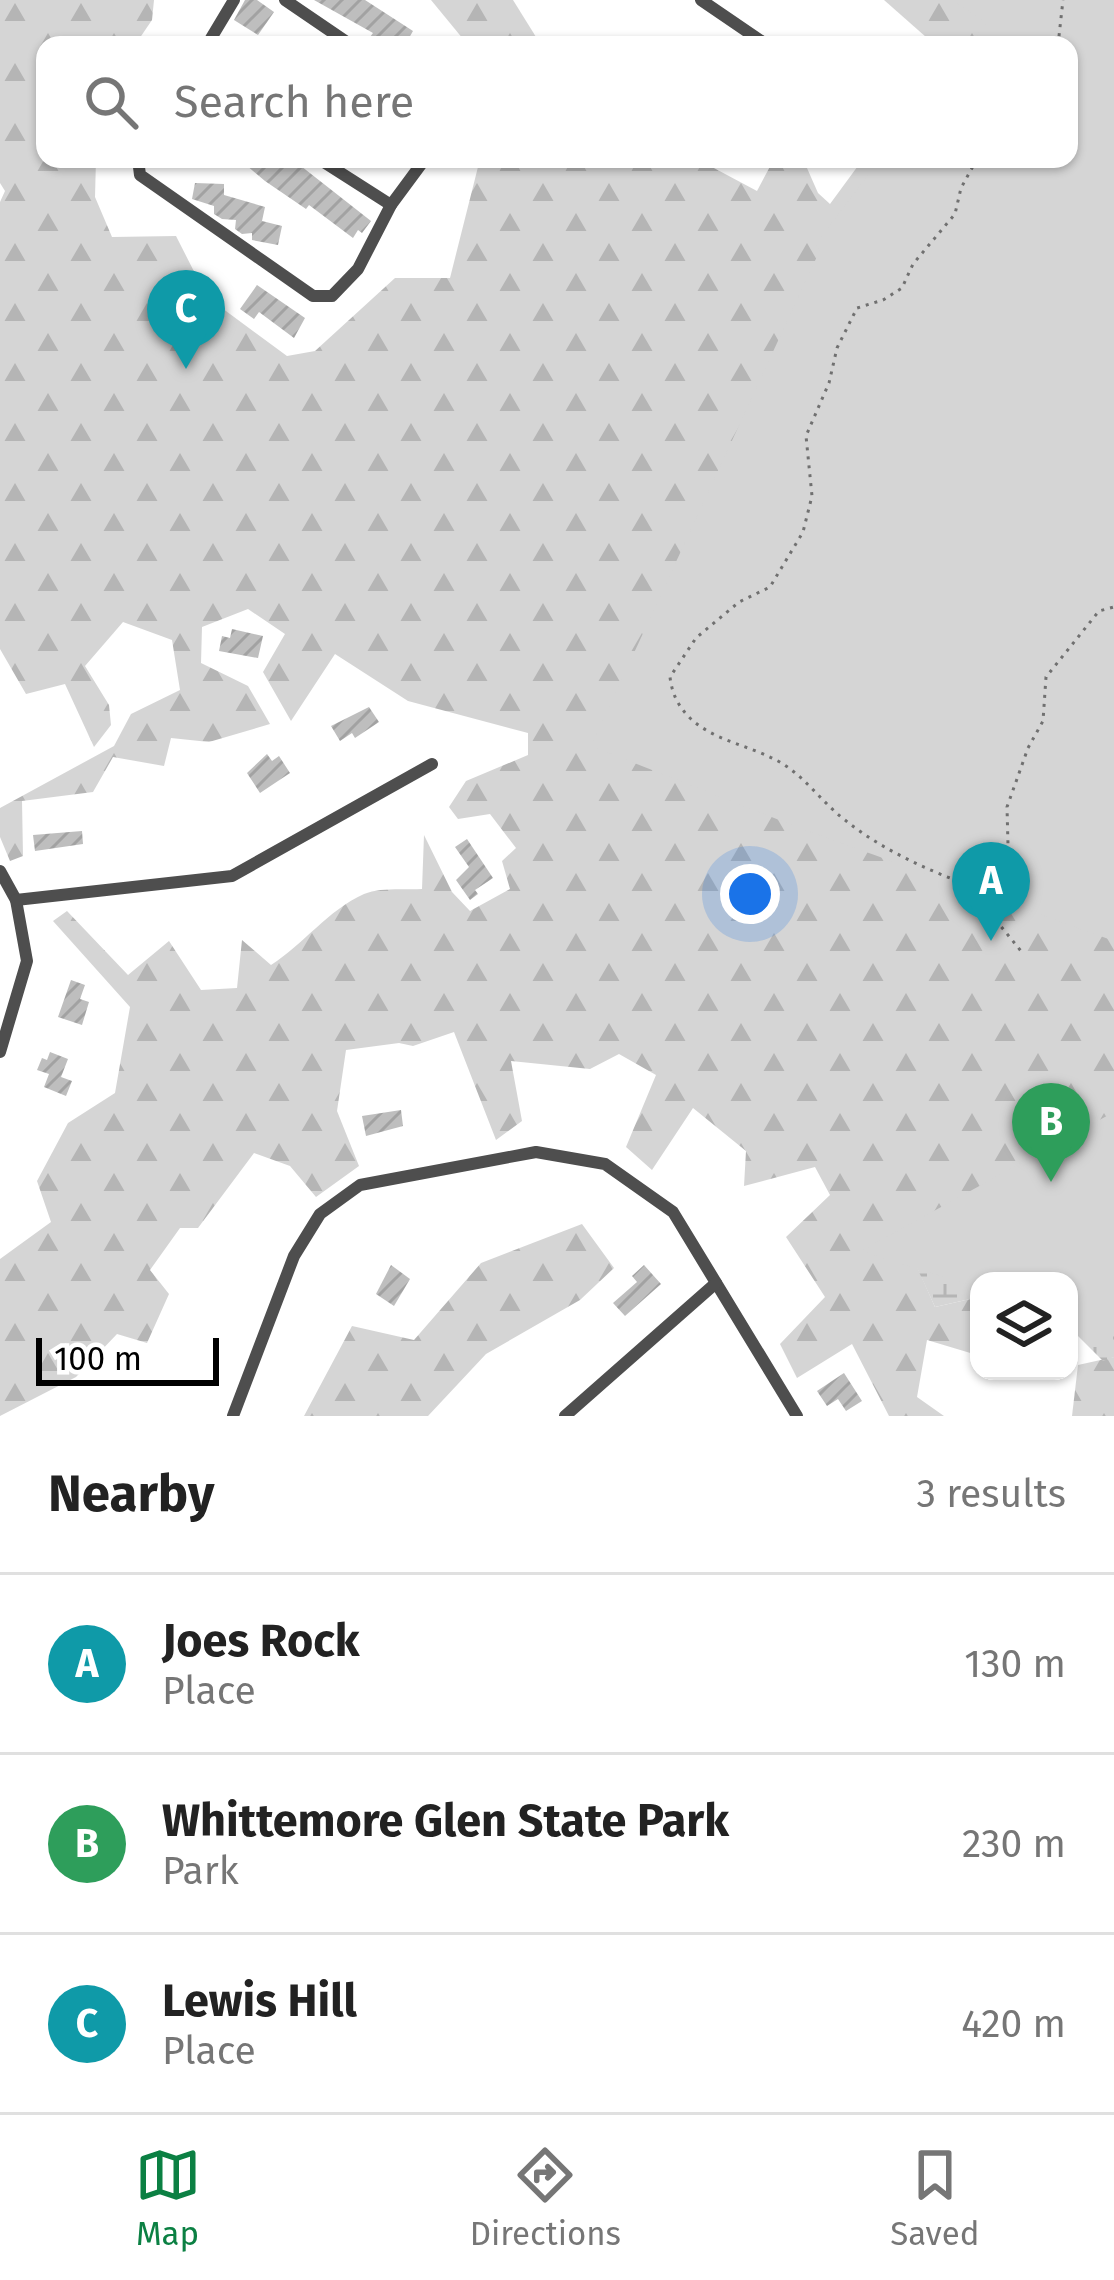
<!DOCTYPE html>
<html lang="en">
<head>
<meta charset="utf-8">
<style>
	:root { --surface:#fff; --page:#f2f2f2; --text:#222; --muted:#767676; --line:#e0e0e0; --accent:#0b8043 }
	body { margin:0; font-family:"Fira Sans",sans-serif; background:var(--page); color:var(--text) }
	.controls { position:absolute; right:36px; bottom:36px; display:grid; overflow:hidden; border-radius:24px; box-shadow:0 3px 9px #0004 }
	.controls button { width:108px; height:108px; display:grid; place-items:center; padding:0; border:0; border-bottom:3px solid var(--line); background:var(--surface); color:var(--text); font:60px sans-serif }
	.scale { position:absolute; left:36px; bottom:30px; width:183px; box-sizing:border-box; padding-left:12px; border:6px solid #000; border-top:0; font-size:33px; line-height:42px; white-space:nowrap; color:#000; -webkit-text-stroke:9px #fff; paint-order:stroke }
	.you { position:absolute; left:750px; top:894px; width:42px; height:42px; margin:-30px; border:9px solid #fff; border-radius:50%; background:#1a73e8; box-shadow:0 0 0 18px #1a73e833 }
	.badge { display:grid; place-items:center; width:78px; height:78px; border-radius:50%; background:var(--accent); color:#fff; font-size:39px; font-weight:700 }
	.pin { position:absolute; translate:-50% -99px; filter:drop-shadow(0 3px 6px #0008) }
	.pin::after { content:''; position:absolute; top:63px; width:42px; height:36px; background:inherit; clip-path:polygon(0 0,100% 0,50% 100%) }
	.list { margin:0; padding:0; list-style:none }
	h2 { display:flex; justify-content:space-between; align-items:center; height:156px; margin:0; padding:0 48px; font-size:51px }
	h2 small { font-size:39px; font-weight:400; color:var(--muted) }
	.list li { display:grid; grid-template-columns:78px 1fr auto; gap:36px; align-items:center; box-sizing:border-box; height:180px; padding:0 48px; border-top:3px solid var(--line) }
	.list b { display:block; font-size:45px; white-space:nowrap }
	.list p { margin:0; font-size:39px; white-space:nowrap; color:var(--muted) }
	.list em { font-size:39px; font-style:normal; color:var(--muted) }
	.icon { flex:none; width:66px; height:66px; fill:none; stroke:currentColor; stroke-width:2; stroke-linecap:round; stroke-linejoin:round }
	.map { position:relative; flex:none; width:1114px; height:1416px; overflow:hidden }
	.search { position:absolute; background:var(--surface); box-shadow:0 3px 9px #0004; left:36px; right:36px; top:36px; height:132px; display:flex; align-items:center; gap:30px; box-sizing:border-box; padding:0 42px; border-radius:24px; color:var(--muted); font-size:45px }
	.sheet { height:696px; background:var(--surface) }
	nav { display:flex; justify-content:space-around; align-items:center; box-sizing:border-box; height:168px; border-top:3px solid var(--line); background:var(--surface); font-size:33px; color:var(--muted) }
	nav a { display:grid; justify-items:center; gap:6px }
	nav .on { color:var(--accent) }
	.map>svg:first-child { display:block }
	.forest { fill:url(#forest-firs) }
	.wetland { fill:url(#wetland-marsh) }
	.park { fill:#d5d5d5 }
	.building { fill:url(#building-hatch) }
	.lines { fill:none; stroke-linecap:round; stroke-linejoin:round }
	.path { stroke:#707070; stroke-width:3; stroke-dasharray:3 6; stroke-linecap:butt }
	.minor { stroke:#4e4e4e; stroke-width:12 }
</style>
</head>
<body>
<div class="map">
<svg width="1114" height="1416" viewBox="0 0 1114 1416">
	<defs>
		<pattern id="forest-firs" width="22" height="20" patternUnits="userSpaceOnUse" patternTransform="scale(3)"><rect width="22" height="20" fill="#d5d5d5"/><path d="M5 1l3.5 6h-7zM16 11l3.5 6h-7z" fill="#b5b5b5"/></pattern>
		<pattern id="wetland-marsh" width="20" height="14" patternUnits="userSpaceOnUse" patternTransform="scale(3)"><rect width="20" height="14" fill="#d5d5d5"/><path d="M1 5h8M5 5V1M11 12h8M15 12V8" fill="none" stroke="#b5b5b5"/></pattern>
		<pattern id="building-hatch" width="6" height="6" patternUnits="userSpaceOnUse" patternTransform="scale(3)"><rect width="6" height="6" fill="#bebebe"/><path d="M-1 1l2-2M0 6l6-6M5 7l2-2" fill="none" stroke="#a2a2a2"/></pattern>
	</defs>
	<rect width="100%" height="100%" fill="#fff"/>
	<g class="forest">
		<path d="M0,0H154L152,20L135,45H45V159H96L95,197L112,237L176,236L207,297L287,356L315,351L395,278H450L480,159H697L757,191L774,159H803L818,193L830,204L863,159H1057L876,426L1114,98V1176L903,1235L935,1307L979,1297L977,1355L927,1340L917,1397L944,1416H889L852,1344L797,1378L780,1344L825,1297L786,1237L830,1195L815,1167L744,1186L746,1151L693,1108L652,1170L626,1147L656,1075L619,1054L590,1069L511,1061L522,1121L496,1140L454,1032L413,1046L399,1043L346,1050L337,1111L359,1166L316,1197L290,1166L254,1153L198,1228H180L150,1270L169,1294L147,1343L117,1334L76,1377L0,1416V1259L51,1222L37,1181L68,1123L115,1093L130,1007L53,921L67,911L128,975L169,941L201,990L237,988L242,940L271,965C304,944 328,910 364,894C380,887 404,890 422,889L424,835L452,892L470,911L510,889L502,861L516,848L490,814L458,819L449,807L466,781L528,755V733L408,701L335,654L291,721L263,672L285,634L248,609L202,627L201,663L248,686L270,724L209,742L171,738L164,766L113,757L93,792L22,801L23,856L10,861L0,837V808L114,746L131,714L180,690L172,640L123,622L85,666L109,705L111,725L94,747L65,684L26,694L0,649V202L5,191L0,183Z"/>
		<polygon points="431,0 513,0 541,45 468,45"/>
		<polygon points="884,0 1114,0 1069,45 935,45"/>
		<polygon points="582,1224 614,1268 580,1300 486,1354 428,1416 304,1416 352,1326 414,1340 481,1263"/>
		<polygon points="1114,1357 1114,1416 1072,1416 1078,1365"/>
	</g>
	<polygon class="wetland" points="1114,1176 1114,1357 1103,1361 1069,1327 1069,1281 979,1281 979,1297 935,1307 902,1235"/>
	<g class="park">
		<polygon points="953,0 1114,0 1114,941 802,829 591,746 820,250 815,244 881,159 1069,159 1069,45 970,45 986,23"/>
		<polygon points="1114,1112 1114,1334 1069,1319 1069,1281 979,1281 979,1288 861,1251"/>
	</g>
	<g class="building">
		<polygon points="245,0 257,0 274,12 258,35 234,20"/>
		<polygon points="314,0 365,0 413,31 409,38 418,45 381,45 370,37 373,33"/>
		<polygon points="250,159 292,159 371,221 362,233 358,230 353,238 309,205 306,209 265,181 246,165"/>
		<polygon points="195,183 224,184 224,195 265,207 262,221 282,226 278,245 252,240 252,233 242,234 235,229 236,220 222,219 214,214 214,206 192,199"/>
		<polygon points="257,285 305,318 294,338 259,312 254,319 240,309"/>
		<polygon points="232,629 263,636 258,658 219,651 222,636 230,638"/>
		<polygon points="369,707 379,722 355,738 352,733 340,741 331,726"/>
		<polygon points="267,754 272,761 279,756 290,773 260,793 247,773"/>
		<polygon points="82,831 83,844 35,851 33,835"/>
		<polygon points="467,839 493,878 475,890 478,894 470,900 456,880 469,867 455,847"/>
		<polygon points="71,980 85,985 80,999 89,1002 82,1025 58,1017"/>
		<polygon points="50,1052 68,1059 61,1077 72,1081 66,1096 44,1087 49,1074 37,1070 42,1058 47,1060"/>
		<polygon points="401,1110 403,1126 366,1136 362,1116"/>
		<polygon points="391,1265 410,1279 394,1306 376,1294"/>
		<polygon points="644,1265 661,1284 625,1316 613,1303 637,1282 632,1276"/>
		<polygon points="844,1373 862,1401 846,1411 838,1399 827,1406 817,1391"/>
	</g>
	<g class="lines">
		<g class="path">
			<polyline points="1058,45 1063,0"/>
			<path d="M977,159L961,188L955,214L913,264L902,288L883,300L857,308L837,348L829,383L806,436L812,496L803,532L770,587L739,602L696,638L670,677C672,694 678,706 690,718C713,740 747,745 774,759C803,773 820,801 845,820C878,847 921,867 960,882L969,895L989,911L1008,845L1007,807L1028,748L1043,721L1046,677L1099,611L1114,607"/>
			<polyline points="990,913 1021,951"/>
		</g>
		<g class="minor">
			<polyline points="285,0 351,45"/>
			<polyline points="701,0 767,45"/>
			<polyline points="207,45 234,0"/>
			<polyline points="138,159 140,175 313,296 332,296 358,269 391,205"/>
			<polyline points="319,159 391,205 425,159"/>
			<polyline points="0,871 16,900 27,961 0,1052"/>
			<polyline points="16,900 232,876 432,764"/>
			<polyline points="233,1416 294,1256 320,1214 360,1185 536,1152 605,1164 673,1212 797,1416"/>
			<polyline points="565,1416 716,1283"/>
		</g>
	</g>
</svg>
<div class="controls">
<button><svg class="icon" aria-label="layers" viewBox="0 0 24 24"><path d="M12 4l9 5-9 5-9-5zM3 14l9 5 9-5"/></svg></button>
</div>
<div class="scale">100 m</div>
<div class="you"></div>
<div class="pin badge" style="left:991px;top:941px;background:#0f9aa8">A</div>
<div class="pin badge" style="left:1051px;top:1182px;background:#2e9e5b">B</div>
<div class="pin badge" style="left:186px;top:369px;background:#0f9aa8">C</div>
<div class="search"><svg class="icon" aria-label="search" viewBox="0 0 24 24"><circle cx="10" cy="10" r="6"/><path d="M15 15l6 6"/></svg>Search here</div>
</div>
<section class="sheet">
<h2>Nearby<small>3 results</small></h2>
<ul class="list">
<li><span class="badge" style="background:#0f9aa8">A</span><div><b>Joes Rock</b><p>Place</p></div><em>130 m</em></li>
<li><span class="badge" style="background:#2e9e5b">B</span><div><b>Whittemore Glen State Park</b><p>Park</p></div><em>230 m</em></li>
<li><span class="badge" style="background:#0f9aa8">C</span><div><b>Lewis Hill</b><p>Place</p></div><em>420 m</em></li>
</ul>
</section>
<nav>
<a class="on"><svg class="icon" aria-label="map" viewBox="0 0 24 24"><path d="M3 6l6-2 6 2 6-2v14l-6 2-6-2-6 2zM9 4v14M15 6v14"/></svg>Map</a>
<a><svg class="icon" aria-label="directions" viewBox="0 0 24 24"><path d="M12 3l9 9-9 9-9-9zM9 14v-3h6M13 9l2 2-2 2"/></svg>Directions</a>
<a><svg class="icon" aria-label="saved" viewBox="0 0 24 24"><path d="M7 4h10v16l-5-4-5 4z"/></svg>Saved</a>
</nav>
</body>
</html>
